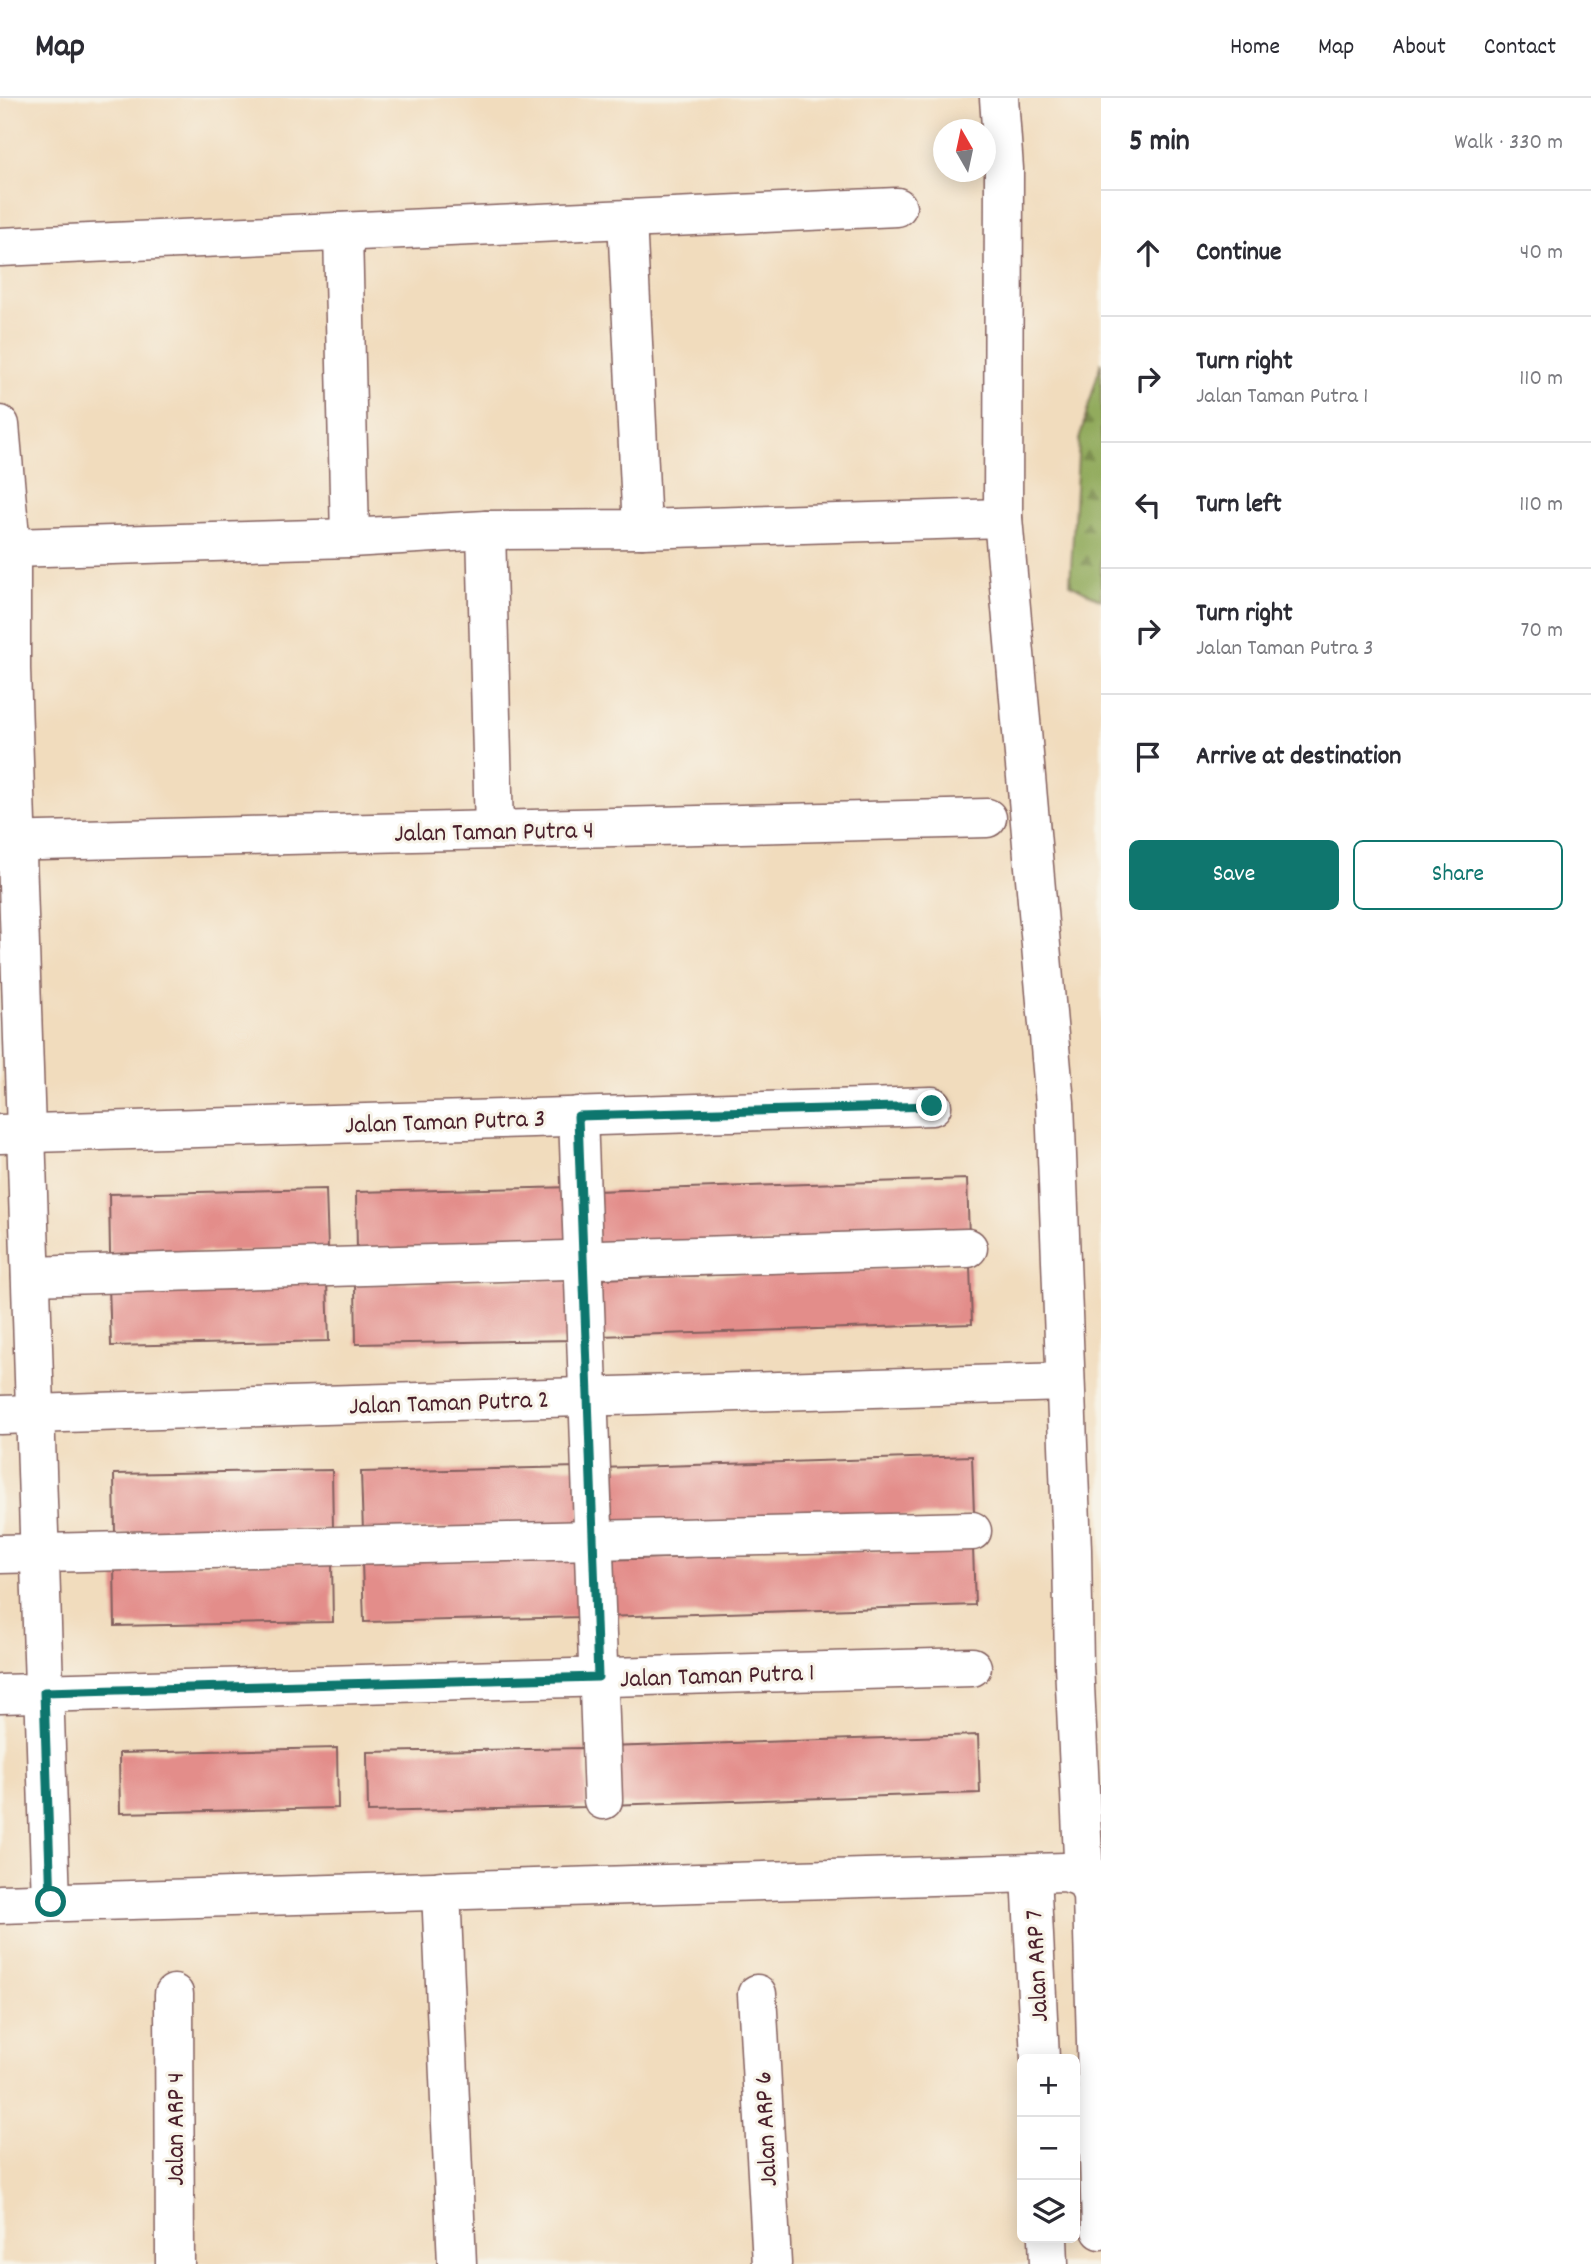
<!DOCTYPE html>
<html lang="en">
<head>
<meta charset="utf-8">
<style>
	:root { --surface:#fff; --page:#f2f2f3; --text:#2b2b33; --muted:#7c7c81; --line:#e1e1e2; --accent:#0f766e }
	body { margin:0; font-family:Dekko,sans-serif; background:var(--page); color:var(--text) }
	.controls { position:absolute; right:21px; bottom:21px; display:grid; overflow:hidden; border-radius:10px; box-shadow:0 4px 18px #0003 }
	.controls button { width:63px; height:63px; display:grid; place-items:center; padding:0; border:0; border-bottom:2px solid var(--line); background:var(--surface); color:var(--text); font:35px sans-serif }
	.compass { position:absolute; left:933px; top:21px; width:63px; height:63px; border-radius:50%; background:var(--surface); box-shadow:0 4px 18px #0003; rotate:351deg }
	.stop { position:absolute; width:21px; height:21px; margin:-16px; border:5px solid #0f766e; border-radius:50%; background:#fff }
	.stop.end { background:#0f766e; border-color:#fff; box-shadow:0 2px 7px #0008 }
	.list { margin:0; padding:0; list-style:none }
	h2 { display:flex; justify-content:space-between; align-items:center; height:91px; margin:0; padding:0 28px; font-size:30px }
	h2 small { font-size:23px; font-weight:400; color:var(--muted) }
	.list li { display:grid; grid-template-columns:46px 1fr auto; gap:21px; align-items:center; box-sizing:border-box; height:126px; padding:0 28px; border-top:2px solid var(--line) }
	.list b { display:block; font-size:26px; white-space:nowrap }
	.list p { margin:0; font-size:23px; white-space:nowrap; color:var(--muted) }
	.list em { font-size:23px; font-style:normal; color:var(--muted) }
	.actions { display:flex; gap:14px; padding:21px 28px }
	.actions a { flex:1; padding:16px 0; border:2px solid var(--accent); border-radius:10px; text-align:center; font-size:24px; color:var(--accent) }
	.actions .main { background:var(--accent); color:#fff }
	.icon { flex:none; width:38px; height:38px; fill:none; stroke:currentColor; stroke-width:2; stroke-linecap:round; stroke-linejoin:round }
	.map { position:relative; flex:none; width:1101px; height:2166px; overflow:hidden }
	header { display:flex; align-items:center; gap:42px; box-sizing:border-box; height:98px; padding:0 35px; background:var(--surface); border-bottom:2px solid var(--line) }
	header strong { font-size:33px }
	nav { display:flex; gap:38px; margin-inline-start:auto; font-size:24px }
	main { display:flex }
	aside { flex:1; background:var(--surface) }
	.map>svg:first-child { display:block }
	.forest { fill:url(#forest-firs); stroke:#6e6544; stroke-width:2 }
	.building { fill:#e38d8a }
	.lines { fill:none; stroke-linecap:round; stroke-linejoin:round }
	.minor-casing { stroke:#84615e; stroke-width:41 }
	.minor { stroke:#fff; stroke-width:38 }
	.route { stroke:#0f766e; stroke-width:9 }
	.labels { text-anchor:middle; stroke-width:6; stroke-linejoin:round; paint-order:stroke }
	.street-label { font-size:26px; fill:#4a1f2b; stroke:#f7f3e8 }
</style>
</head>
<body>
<header>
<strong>Map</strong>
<nav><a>Home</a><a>Map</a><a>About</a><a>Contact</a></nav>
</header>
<main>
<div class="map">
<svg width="1101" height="2166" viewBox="0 0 1101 2166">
	<defs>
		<pattern id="forest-firs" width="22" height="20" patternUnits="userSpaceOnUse" patternTransform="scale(1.75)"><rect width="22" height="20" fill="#92ab5d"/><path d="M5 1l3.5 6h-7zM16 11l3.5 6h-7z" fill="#798b4d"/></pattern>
	</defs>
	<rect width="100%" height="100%" fill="#f7f3e8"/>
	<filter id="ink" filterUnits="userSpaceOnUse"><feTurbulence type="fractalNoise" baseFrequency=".0143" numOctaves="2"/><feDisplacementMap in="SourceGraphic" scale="14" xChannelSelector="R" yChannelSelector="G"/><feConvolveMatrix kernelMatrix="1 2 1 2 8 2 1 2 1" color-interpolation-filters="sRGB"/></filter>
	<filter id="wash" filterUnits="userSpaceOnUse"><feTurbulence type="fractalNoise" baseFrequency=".00686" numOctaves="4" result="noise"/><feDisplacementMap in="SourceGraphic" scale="28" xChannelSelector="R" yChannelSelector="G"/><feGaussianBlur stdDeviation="1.57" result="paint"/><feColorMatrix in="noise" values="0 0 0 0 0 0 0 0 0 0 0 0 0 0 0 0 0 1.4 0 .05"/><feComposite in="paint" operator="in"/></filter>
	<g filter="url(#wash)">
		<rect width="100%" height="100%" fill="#f1dcbd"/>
		<polygon class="forest" points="1101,264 1101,502 1070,486 1079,342"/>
		<g id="blocks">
			<g class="building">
				<polygon points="967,1081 969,1139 597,1151 595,1093"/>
				<polygon points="574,1089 575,1148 357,1153 356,1094"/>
				<polygon points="326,1091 328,1151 110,1156 109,1096"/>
				<polygon points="970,1168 972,1226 600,1238 598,1181"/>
				<polygon points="573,1181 574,1242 356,1246 355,1186"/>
				<polygon points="327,1184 329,1243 111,1248 109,1188"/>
				<polygon points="972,1358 974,1416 602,1428 600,1370"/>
				<polygon points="579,1369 581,1428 363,1433 361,1374"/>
				<polygon points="332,1372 333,1431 115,1436 114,1376"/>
				<polygon points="973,1450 975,1507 603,1519 601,1462"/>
				<polygon points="580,1459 582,1519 364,1524 362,1464"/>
				<polygon points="332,1464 333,1524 115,1528 114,1468"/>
				<polygon points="978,1637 980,1695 607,1707 606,1649"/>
				<polygon points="337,1650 338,1710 120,1715 119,1655"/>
				<polygon points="585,1650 586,1709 368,1714 367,1654"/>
			</g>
		</g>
	</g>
	<g filter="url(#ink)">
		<use href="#blocks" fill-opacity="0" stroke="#84615e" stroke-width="2"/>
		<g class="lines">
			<defs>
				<g id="minor">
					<polyline points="999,0 1004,71 1003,420 1055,1005 1072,1452 1074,1566 1084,1780 1092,1796 1101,2132"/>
					<polyline points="627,121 642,431"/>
					<polyline points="343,134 350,440"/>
					<polyline points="0,149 897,109"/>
					<polyline points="0,327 11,450 11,571 51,1804"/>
					<polyline points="486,432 494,732"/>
					<polyline points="11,450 350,440 486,432 642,431 1003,420"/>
					<polyline points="0,744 987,720"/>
					<polyline points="578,1018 603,1702"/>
					<polyline points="0,1036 932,1008"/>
					<polyline points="31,1178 968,1150"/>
					<polyline points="0,1317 1065,1284"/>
					<polyline points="0,1456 972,1433"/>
					<polyline points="0,1596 972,1569"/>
					<polyline points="1031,1776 1040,1961"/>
					<polyline points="441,1792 457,2166"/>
					<polyline points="0,1806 1065,1774 1084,1780"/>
					<polyline points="174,1896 175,2166"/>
					<polyline points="757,1896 772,2166"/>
					<polyline points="1048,2140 1049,2166"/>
				</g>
			</defs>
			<use href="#minor" class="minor-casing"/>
			<use href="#minor" class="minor"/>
		</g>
	</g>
	<g class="lines" filter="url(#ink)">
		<polyline class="route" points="51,1804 44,1594 598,1579 578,1018 932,1008"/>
	</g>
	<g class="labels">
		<g class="street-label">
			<text transform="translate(494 732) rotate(-1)" y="9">Jalan Taman Putra 4</text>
			<text transform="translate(445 1022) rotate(-2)" y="9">Jalan Taman Putra 3</text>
			<text transform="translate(449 1303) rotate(-2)" y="9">Jalan Taman Putra 2</text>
			<text transform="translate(717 1576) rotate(-2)" y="9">Jalan Taman Putra 1</text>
			<text transform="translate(1035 1868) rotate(-93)" y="9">Jalan ARP 7</text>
			<text transform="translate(174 2031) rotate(-90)" y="9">Jalan ARP 4</text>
			<text transform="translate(764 2031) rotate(-93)" y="9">Jalan ARP 6</text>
		</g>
	</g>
</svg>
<div class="controls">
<button>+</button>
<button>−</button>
<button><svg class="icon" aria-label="layers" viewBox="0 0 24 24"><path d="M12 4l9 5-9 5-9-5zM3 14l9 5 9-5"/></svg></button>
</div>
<svg class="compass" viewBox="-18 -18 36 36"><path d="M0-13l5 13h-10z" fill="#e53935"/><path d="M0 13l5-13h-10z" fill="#7c7c81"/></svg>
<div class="stop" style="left:51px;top:1804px"></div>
<div class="stop end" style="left:932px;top:1008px"></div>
</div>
<aside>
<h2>5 min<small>Walk · 330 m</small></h2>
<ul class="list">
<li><svg class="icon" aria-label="ahead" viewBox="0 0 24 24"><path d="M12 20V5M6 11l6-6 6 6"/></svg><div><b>Continue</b></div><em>40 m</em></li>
<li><svg class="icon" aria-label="right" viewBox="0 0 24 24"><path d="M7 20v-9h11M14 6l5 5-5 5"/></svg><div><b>Turn right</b><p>Jalan Taman Putra 1</p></div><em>110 m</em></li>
<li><svg class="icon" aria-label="left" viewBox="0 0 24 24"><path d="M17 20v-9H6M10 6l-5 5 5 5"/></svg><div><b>Turn left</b></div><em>110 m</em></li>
<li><svg class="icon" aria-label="right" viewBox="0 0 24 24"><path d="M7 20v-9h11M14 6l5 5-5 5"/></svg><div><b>Turn right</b><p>Jalan Taman Putra 3</p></div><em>70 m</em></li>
<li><svg class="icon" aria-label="arrive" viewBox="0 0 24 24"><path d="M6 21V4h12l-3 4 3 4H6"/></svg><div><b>Arrive at destination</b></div></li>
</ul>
<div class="actions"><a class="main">Save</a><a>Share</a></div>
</aside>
</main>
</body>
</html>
